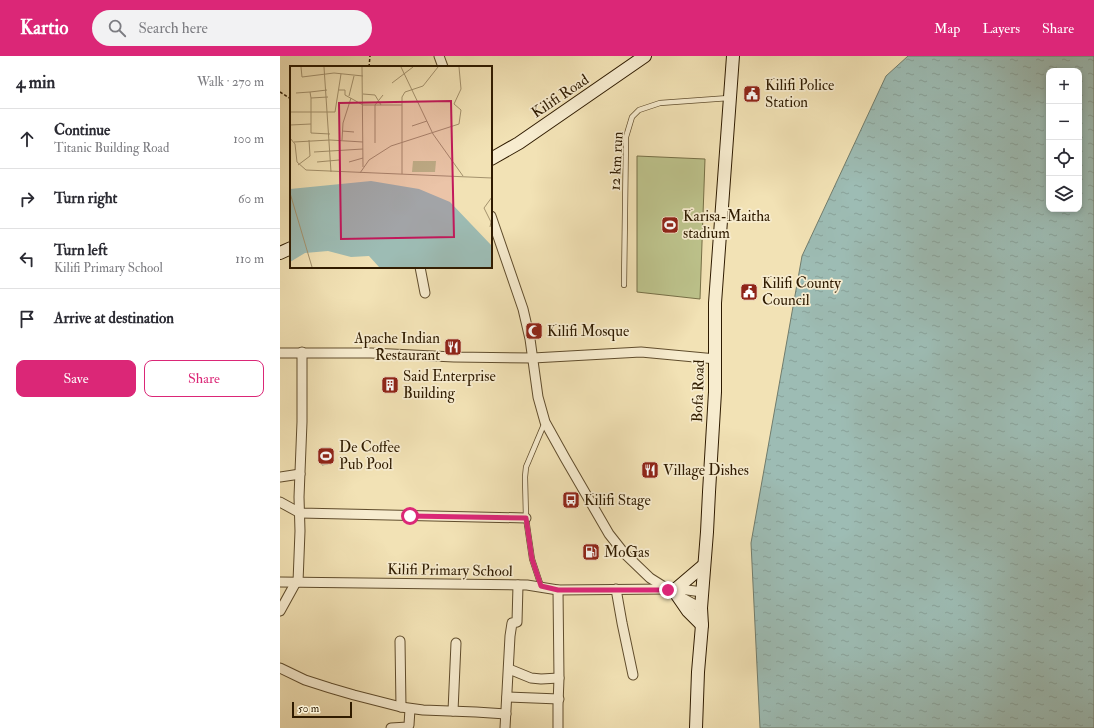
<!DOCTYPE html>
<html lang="en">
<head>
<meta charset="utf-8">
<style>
	:root { --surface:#fff; --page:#f2f2f3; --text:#2b2b33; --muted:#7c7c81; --line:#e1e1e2; --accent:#db2777 }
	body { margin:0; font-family:"IM FELL Double Pica",serif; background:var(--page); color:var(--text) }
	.controls { position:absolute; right:12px; top:12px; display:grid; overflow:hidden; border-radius:8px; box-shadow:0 2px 6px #0003 }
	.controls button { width:36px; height:36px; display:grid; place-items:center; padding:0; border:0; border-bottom:1px solid var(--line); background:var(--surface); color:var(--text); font:20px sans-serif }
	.scale { position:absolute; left:12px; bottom:10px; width:60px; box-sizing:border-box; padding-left:4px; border:2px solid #2f1b00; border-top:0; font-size:11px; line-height:14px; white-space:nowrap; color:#2f1b00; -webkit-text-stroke:3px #f7eccf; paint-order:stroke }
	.stop { position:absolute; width:12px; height:12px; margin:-9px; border:3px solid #db2777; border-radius:50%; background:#fff }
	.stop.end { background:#db2777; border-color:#fff; box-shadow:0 1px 4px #0008 }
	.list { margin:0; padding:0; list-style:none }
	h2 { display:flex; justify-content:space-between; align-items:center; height:52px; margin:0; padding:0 16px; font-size:17px }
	h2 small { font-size:13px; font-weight:400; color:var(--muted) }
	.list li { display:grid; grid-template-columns:26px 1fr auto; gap:12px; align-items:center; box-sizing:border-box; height:60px; padding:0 16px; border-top:1px solid var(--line) }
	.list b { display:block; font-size:15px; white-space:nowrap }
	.list p { margin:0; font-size:13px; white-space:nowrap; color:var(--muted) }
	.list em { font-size:13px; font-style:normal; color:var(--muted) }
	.actions { display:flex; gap:8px; padding:12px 16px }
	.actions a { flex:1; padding:9px 0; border:1px solid var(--accent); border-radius:8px; text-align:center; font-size:14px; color:var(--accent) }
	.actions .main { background:var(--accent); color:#fff }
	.icon { flex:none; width:22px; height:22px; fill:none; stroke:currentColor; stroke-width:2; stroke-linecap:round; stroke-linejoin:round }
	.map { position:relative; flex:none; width:814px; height:672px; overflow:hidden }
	header { display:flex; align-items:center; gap:24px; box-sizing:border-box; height:56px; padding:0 20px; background:var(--accent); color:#fff }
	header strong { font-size:19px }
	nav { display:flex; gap:22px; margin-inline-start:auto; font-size:14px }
	.search { width:280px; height:36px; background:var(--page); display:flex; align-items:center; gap:10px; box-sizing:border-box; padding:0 14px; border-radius:22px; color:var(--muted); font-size:15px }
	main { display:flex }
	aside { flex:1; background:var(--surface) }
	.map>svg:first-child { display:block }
	.green { fill:#bdc38c; stroke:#766f46 }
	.water { fill:url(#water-ripples); stroke:#717c6c; fill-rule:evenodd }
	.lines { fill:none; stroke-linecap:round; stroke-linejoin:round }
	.lane-casing { stroke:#604d2d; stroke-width:6 }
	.street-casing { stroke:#604d2d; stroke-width:11 }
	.secondary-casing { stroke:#2f1b00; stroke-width:14 }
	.path { stroke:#2f1b00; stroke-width:1.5; stroke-dasharray:3 2; stroke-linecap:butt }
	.lane { stroke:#f7eccf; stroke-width:4.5 }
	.street { stroke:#f7eccf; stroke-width:9 }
	.secondary { stroke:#f7eccf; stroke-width:12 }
	.route { stroke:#db2777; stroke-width:5 }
	.labels { text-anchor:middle; stroke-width:3.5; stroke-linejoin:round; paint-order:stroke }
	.poi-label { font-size:15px; fill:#2f1b00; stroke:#f7eccf; text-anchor:start }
	.street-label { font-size:15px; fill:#2f1b00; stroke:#f7eccf }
	.inset-road { fill:none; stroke:#a4926d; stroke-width:1 }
	.view { fill:#c2185b; fill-opacity:0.15; stroke:#c2185b; stroke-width:2 }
	.inset-edge { fill:none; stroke:#2f1b00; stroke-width:2 }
</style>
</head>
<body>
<header>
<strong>Kartio</strong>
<div class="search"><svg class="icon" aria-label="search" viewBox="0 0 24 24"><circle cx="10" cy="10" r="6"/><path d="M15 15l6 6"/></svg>Search here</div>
<nav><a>Map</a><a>Layers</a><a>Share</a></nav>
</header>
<main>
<aside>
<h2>4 min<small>Walk · 270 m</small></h2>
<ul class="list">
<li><svg class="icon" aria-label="ahead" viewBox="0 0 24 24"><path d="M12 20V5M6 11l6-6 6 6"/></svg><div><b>Continue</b><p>Titanic Building Road</p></div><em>100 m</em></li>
<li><svg class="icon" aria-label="right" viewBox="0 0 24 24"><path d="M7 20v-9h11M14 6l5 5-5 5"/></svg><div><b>Turn right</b></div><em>60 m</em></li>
<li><svg class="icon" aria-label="left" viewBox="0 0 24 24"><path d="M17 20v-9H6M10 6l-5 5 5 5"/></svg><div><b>Turn left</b><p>Kilifi Primary School</p></div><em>110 m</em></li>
<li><svg class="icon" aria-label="arrive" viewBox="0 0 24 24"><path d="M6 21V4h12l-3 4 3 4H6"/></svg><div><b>Arrive at destination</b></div></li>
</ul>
<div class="actions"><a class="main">Save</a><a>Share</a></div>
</aside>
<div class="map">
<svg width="814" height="672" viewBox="0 0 814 672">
	<defs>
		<pattern id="water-ripples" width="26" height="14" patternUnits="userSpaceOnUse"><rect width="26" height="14" fill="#9dbcb4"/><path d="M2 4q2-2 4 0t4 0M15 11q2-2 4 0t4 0" fill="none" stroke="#88a199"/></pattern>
	</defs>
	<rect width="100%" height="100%" fill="#f2e2b5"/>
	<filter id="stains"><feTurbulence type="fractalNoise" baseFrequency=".005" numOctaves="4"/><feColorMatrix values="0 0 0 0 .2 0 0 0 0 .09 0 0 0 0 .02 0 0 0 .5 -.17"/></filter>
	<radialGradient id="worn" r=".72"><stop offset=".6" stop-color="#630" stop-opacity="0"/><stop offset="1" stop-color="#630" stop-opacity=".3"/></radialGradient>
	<polygon class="green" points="357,100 425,103 420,243 357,236"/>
	<g class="water">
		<path d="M628,0H814V672H480L471,487L522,200L606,20ZM769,15H799V153H769Z"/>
		<polygon points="42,392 50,392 48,408 42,409"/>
	</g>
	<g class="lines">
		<defs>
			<g id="lane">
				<polyline points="344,229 346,81 352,61 359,54 380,47 449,42"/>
				<polyline points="261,530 252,503 246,462 245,421 246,411 249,404 265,366"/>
			</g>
			<g id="street">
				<polyline points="159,0 163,11"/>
				<polyline points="211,160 243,253 250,283 258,341 265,366 285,402 329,478 344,497 370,522 397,539 421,552"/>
				<polyline points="140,211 145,237"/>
				<polyline points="0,297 91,297 174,301 253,302 361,296 436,303"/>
				<polyline points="0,421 20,418"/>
				<polyline points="0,446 20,457 246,462"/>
				<polyline points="0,526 247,529 278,534 388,533"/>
				<polyline points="18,526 20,475 19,441 22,366 22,296"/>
				<polyline points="393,532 422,536"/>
				<polyline points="336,533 342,567 353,619"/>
				<polyline points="278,534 279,622 278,649 278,672"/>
				<polyline points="0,555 16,526"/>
				<polyline points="120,585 121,651"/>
				<polyline points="0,612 25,624 50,632 74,639 121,651 143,654 196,656 226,658"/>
				<polyline points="229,613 251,622 261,623 279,622"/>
				<polyline points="227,641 279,643"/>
				<polyline points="173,655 176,587"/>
				<polyline points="111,672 128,671 129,669 130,653"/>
				<polyline points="225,672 230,580 232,567 237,566 238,529"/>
			</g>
			<g id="secondary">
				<polyline points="211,103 239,87 365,0"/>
				<polyline points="0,197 11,192"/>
				<polyline points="397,532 424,509"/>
				<polyline points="397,539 408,555 422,569"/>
				<polyline points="416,672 418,616 422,569 421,552 427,476 429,436 435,336 435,247 453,0"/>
			</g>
		</defs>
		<use href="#lane" class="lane-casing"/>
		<use href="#street" class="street-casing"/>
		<use href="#secondary" class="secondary-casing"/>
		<g class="path">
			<polyline points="89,11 90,0"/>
			<polyline points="0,36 11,43"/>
		</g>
		<use href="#lane" class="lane"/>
		<use href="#street" class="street"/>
		<use href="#secondary" class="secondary"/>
	</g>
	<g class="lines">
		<polyline class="route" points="130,460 246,462 252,503 261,530 278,534 388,534"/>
	</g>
	<defs>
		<symbol id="civic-square" viewBox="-11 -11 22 22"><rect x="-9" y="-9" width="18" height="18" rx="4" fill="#8f2418" stroke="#f7eccf"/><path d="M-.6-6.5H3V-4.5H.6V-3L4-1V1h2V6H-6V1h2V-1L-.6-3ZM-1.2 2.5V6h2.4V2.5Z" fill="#fff"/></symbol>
		<symbol id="stadium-square" viewBox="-11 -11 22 22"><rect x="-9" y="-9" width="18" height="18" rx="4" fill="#8f2418" stroke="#f7eccf"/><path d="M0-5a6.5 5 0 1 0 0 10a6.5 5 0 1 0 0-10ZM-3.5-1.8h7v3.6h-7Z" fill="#fff"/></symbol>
		<symbol id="mosque-square" viewBox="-11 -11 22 22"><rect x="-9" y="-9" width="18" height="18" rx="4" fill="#8f2418" stroke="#f7eccf"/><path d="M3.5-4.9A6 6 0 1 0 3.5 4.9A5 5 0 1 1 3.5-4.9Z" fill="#fff"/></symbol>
		<symbol id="restaurant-square" viewBox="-11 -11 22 22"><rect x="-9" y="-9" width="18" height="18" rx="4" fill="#8f2418" stroke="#f7eccf"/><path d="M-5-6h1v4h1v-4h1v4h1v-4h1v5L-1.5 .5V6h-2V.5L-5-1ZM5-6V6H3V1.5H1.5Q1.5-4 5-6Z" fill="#fff"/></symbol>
		<symbol id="building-square" viewBox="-11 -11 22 22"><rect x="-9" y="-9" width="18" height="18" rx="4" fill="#8f2418" stroke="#f7eccf"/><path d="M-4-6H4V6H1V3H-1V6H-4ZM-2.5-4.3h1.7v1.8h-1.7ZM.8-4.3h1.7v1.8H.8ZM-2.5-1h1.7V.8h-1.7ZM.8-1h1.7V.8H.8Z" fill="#fff"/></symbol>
		<symbol id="bus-square" viewBox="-11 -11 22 22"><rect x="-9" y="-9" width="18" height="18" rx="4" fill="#8f2418" stroke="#f7eccf"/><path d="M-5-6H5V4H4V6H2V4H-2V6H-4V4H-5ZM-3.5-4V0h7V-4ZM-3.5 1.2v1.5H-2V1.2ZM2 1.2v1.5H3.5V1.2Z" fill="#fff"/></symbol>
		<symbol id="fuel-square" viewBox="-11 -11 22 22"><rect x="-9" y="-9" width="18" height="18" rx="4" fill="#8f2418" stroke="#f7eccf"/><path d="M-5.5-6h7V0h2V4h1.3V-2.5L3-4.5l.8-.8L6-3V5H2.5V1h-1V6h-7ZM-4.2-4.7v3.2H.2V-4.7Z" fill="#fff"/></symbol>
	</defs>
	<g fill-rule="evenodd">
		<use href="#civic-square" x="462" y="28" width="20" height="20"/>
		<use href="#stadium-square" x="380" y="159" width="20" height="20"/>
		<use href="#civic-square" x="459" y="226" width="20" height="20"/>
		<use href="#mosque-square" x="244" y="265" width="20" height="20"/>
		<use href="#restaurant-square" x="163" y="281" width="20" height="20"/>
		<use href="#building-square" x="100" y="319" width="20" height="20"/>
		<use href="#stadium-square" x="36" y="390" width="20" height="20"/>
		<use href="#restaurant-square" x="360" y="404" width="20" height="20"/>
		<use href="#bus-square" x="281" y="434" width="20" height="20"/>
		<use href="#fuel-square" x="301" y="486" width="20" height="20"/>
	</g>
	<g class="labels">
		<g class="poi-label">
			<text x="485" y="34">Kilifi Police<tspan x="485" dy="17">Station</tspan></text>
			<text x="403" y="165">Karisa-Maitha<tspan x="403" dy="17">stadium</tspan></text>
			<text x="482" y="232">Kilifi County<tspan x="482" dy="17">Council</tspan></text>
			<text x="267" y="280">Kilifi Mosque</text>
			<text x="160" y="287" text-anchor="end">Apache Indian<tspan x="160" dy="17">Restaurant</tspan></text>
			<text x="123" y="325">Said Enterprise<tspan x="123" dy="17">Building</tspan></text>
			<text x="59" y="396">De Coffee<tspan x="59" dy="17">Pub Pool</tspan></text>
			<text x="383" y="419">Village Dishes</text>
			<text x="304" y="449">Kilifi Stage</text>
			<text x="324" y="501">MoGas</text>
		</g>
		<g class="street-label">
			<text transform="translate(280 40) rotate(-34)" y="5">Kilifi Road</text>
			<text transform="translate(336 105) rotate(-87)" y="5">12 km run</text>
			<text transform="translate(418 335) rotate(-88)" y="5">Bofa Road</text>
			<text transform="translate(170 514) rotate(1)" y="5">Kilifi Primary School</text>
		</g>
	</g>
	<g transform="translate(10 10)">
		<rect width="202" height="202" fill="#f2e2b5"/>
		<path d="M123,95H146L145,106H122Z" fill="#bdc38c"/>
		<path d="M81,115L129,123L160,136L202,180V201H89L79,190L61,191L38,185L15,187L0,196V123Z" fill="#9dbcb4"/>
		<path class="inset-road" d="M11,1L12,11L44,7L73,10M34,1L41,106M72,1L73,101M111,1L143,68L173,110M102,17L123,1M37,24L20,26L21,32L38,31M49,24H55V29L73,39M6,27L20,26M73,28L85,29L91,39M59,30L64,10M21,32V67L40,68M73,39H112M0,46H45L51,8M0,59L21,58M122,60L137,55M52,65L64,66M0,72L5,78L7,96L16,104L202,112M52,74L53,57L61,32M4,76L40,74L73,76M85,77V39L93,29M24,86L73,83M27,96L49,94M59,96L73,92M8,99L20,90L19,74M70,107L79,94L101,80L169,58L171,44L164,38L171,23L169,1M112,108V31L115,26L133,20L148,1M0,127L22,201M200,161L201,156L194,142L202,131"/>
		<path class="view" d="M161,35L164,171L51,173L49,37Z"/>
		<rect width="202" height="202" class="inset-edge"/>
	</g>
	<rect width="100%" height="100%" filter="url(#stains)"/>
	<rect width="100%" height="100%" fill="url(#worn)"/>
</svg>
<div class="controls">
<button>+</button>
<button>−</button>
<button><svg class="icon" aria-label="locate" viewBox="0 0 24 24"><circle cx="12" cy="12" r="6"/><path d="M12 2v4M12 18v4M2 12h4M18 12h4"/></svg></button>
<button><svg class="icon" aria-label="layers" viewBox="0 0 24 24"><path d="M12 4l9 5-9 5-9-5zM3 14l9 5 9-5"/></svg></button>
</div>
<div class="scale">50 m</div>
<div class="stop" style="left:130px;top:460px"></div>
<div class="stop end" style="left:388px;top:534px"></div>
</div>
</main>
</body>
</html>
